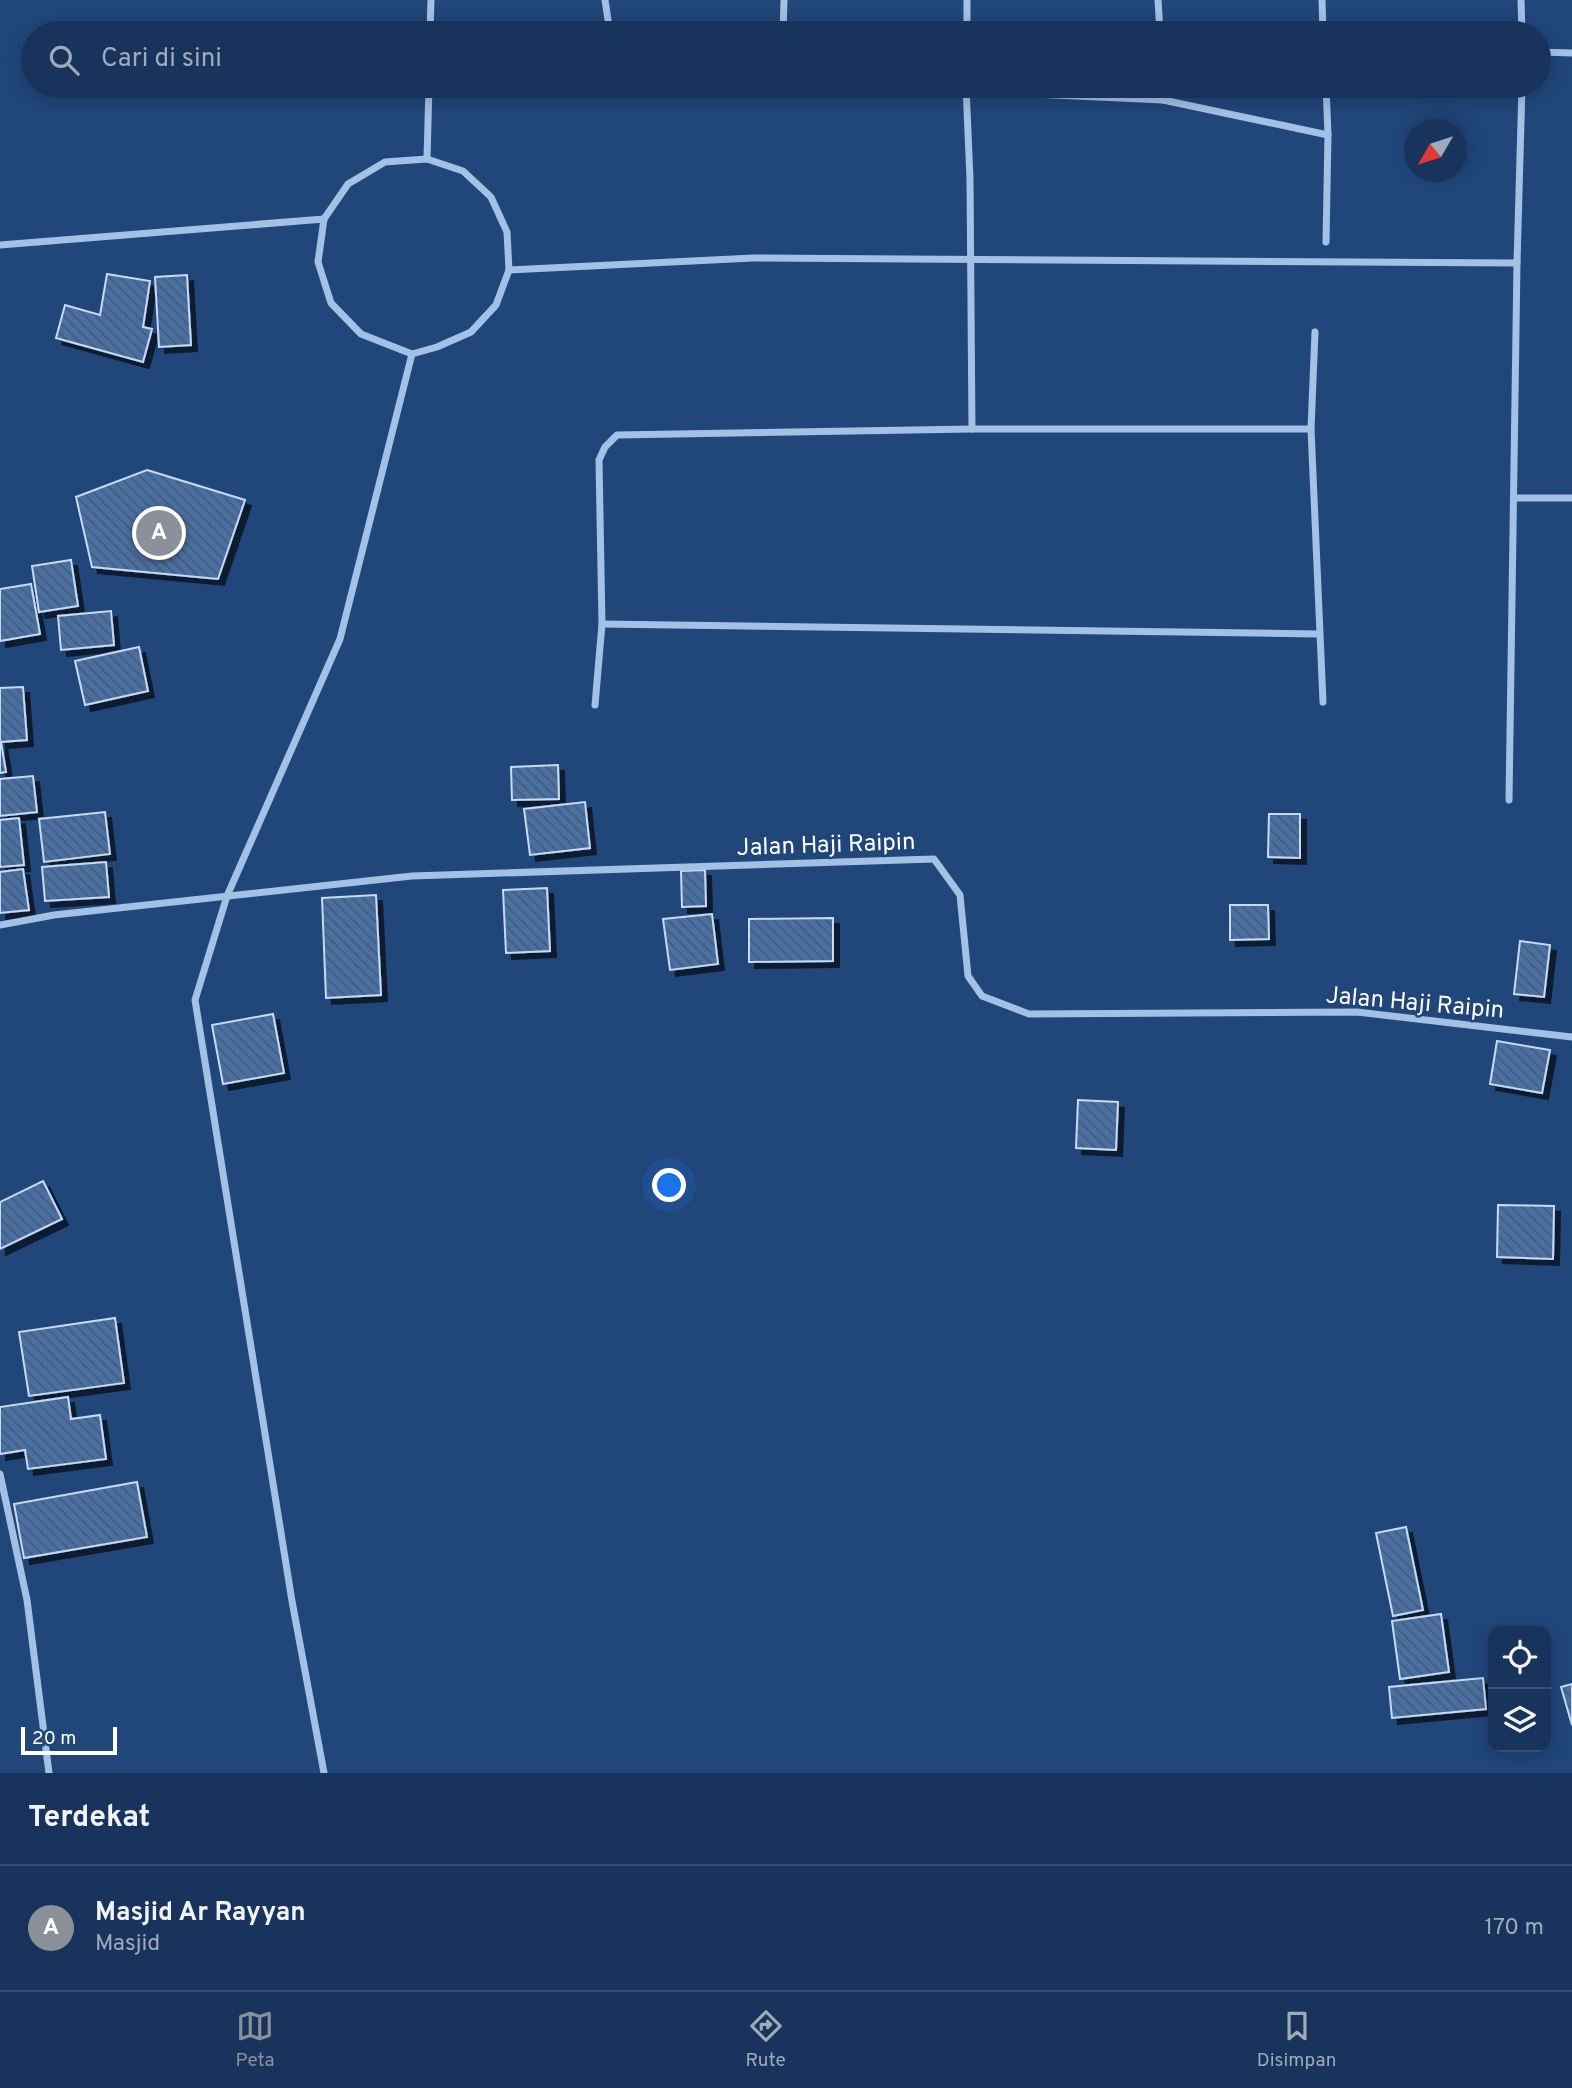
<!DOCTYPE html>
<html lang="id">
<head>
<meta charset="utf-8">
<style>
	:root { --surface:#19345c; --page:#223c62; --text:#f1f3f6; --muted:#9faabb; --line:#374f72; --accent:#8c9099 }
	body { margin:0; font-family:Overpass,sans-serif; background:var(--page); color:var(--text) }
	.controls { position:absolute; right:21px; bottom:21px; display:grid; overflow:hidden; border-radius:14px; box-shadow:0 4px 18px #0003 }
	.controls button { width:63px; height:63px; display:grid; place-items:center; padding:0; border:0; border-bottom:2px solid var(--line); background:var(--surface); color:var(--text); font:35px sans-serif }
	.compass { position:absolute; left:1404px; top:119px; width:63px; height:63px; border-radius:50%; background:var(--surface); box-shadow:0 4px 18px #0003; rotate:231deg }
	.scale { position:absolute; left:21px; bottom:18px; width:96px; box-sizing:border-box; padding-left:7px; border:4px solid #fff; border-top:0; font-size:19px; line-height:24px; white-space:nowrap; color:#fff; -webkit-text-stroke:5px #21467a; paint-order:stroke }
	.you { position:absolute; left:670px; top:1186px; width:24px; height:24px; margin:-18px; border:5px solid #fff; border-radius:50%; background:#1a73e8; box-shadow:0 0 0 10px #1a73e833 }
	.badge { display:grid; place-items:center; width:46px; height:46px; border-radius:50%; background:var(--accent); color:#fff; font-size:23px; font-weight:700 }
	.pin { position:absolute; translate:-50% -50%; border:4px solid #fff; box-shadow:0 2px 7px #0006 }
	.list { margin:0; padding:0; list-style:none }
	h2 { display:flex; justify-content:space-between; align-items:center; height:91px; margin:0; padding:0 28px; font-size:30px }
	h2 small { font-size:23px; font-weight:400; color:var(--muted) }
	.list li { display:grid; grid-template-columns:46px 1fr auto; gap:21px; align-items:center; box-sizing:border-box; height:126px; padding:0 28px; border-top:2px solid var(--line) }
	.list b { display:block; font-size:26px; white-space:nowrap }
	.list p { margin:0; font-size:23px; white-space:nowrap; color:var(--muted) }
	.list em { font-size:23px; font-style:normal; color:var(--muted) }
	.icon { flex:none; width:38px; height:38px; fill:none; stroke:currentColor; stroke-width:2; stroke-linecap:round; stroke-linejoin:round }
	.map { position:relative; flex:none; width:1572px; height:1773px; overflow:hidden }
	.search { position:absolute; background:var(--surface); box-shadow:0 4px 18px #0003; left:21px; right:21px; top:21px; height:77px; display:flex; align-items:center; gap:18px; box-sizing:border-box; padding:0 24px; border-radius:38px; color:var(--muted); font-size:26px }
	.sheet { height:217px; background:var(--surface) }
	nav { display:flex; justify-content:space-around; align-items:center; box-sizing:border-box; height:98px; border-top:2px solid var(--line); background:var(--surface); font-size:19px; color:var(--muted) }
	nav a { display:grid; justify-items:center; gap:4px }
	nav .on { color:var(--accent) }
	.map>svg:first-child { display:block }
	.building { fill:url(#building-back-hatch); stroke:#c6daf4; stroke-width:2; filter:url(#shadow) }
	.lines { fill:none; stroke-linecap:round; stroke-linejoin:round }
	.street { stroke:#a3c0e5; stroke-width:7 }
	.labels { text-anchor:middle; stroke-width:5; stroke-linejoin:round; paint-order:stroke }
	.street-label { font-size:24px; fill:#fff; stroke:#21467a }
</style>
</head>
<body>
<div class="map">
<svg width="1572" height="1773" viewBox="0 0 1572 1773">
	<defs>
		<pattern id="building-back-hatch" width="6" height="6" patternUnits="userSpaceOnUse" patternTransform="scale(1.75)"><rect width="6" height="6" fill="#4a70a4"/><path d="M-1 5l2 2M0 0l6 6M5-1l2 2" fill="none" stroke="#4b5a6f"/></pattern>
		<filter id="shadow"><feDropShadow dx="6" dy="6" stdDeviation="0" flood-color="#0009"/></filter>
	</defs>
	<rect width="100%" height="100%" fill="#21467a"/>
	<g class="building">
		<polygon points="107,274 150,281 143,327 152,329 143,362 56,338 65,305 100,315"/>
		<polygon points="187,275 191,345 159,347 155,277"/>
		<polygon points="147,470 245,500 218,579 92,567 76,497"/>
		<polygon points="71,560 78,606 39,612 32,566"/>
		<polygon points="31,584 40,634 0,641 0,589"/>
		<polygon points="111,611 114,645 61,650 58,616"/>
		<polygon points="139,647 148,691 85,705 75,661"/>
		<polygon points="23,687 27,740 1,742 6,772 0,773 0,688"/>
		<polygon points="558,765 559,799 512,800 511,767"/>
		<polygon points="33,776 37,812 0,816 0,779"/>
		<polygon points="585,802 590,848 530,855 524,809"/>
		<polygon points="105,812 110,854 44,862 39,819"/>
		<polygon points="1269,814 1300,814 1300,858 1268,857"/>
		<polygon points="19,818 24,865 0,867 0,820"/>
		<polygon points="106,862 109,897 45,901 42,867"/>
		<polygon points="23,869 29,910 0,913 0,872"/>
		<polygon points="705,870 706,906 682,907 681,871"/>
		<polygon points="547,888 550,951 506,953 503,890"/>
		<polygon points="376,895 381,995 326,998 322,898"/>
		<polygon points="1230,905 1268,905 1269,939 1230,940"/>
		<polygon points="712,914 718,964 670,970 663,919"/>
		<polygon points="833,918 833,961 749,962 749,919"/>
		<polygon points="1520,941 1550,945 1544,997 1514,994"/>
		<polygon points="273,1014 284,1073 223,1084 212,1025"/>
		<polygon points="1497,1041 1550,1050 1542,1093 1490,1084"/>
		<polygon points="1078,1100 1118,1102 1116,1150 1076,1148"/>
		<polygon points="43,1181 62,1219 0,1249 0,1202"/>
		<polygon points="1498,1205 1554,1206 1553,1259 1497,1257"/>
		<polygon points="115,1318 124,1383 29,1396 19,1332"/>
		<polygon points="68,1397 71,1419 100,1415 106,1459 28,1469 25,1450 0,1454 0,1407"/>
		<polygon points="137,1482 147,1537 24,1558 14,1504"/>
		<polygon points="1406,1527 1423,1610 1393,1616 1376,1533"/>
		<polygon points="1441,1614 1449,1672 1400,1679 1392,1621"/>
		<polygon points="1483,1678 1486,1709 1392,1718 1389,1687"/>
		<polygon points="1572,1684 1572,1725 1561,1687"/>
	</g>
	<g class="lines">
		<g class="street">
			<polyline points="605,0 610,33"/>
			<polyline points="1158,0 1160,33"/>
			<polyline points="1322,0 1323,33"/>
			<polyline points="1521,0 1522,33"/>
			<polyline points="430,33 431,0"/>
			<polyline points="783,33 784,0"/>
			<polyline points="967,33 967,0"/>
			<polyline points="1539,52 1572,53"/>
			<polyline points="635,86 966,91 1163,100 1328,135"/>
			<polyline points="966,86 970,179 972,429"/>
			<polyline points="1162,86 1163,100"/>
			<polygon points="427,159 463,171 491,197 507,232 509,270 496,305 471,332 437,347 412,354 361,334 331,303 318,262 324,219 348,184 385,162"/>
			<polyline points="427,159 429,86"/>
			<polyline points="1326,242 1328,135 1326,86"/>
			<polyline points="0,245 324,219"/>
			<polyline points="509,270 753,258 1517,263"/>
			<polyline points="1315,332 1311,429 1323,702"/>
			<polyline points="1515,498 1572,498"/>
			<polyline points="602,624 1318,634"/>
			<polyline points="595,705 602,624 599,460 605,447 617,435 972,429 1311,429"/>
			<polyline points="1509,800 1517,263 1522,86"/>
			<polyline points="0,925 54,915 412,876 934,859 960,895 968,976 982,996 1029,1014 1357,1012 1572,1037"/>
			<polyline points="0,1474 27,1600 49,1773"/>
			<polyline points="324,1773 292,1601 195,1000 227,896 340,639 412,354"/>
		</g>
	</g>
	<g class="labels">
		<g class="street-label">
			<text transform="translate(826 844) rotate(-2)" y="8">Jalan Haji Raipin</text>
			<text transform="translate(1415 1002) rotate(5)" y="8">Jalan Haji Raipin</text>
		</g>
	</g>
</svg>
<div class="controls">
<button><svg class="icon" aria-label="locate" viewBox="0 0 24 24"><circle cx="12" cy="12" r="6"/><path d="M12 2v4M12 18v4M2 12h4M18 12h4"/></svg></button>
<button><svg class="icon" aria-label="layers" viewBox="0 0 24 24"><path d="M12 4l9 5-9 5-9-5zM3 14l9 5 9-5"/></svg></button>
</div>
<svg class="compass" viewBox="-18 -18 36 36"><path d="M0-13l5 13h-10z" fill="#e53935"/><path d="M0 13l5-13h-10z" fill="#9faabb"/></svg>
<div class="scale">20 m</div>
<div class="you"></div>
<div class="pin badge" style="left:159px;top:533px">A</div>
<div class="search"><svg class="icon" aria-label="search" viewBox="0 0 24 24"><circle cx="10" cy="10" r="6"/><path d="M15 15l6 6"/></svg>Cari di sini</div>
</div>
<section class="sheet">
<h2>Terdekat<small></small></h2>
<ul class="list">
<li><span class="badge">A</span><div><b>Masjid Ar Rayyan</b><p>Masjid</p></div><em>170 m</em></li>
</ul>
</section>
<nav>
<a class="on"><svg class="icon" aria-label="map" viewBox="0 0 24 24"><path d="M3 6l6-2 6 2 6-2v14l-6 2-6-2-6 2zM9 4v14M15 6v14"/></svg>Peta</a>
<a><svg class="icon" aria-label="directions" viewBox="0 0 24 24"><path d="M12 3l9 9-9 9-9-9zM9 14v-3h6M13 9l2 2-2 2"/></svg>Rute</a>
<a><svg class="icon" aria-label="saved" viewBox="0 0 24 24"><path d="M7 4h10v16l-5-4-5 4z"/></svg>Disimpan</a>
</nav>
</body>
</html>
